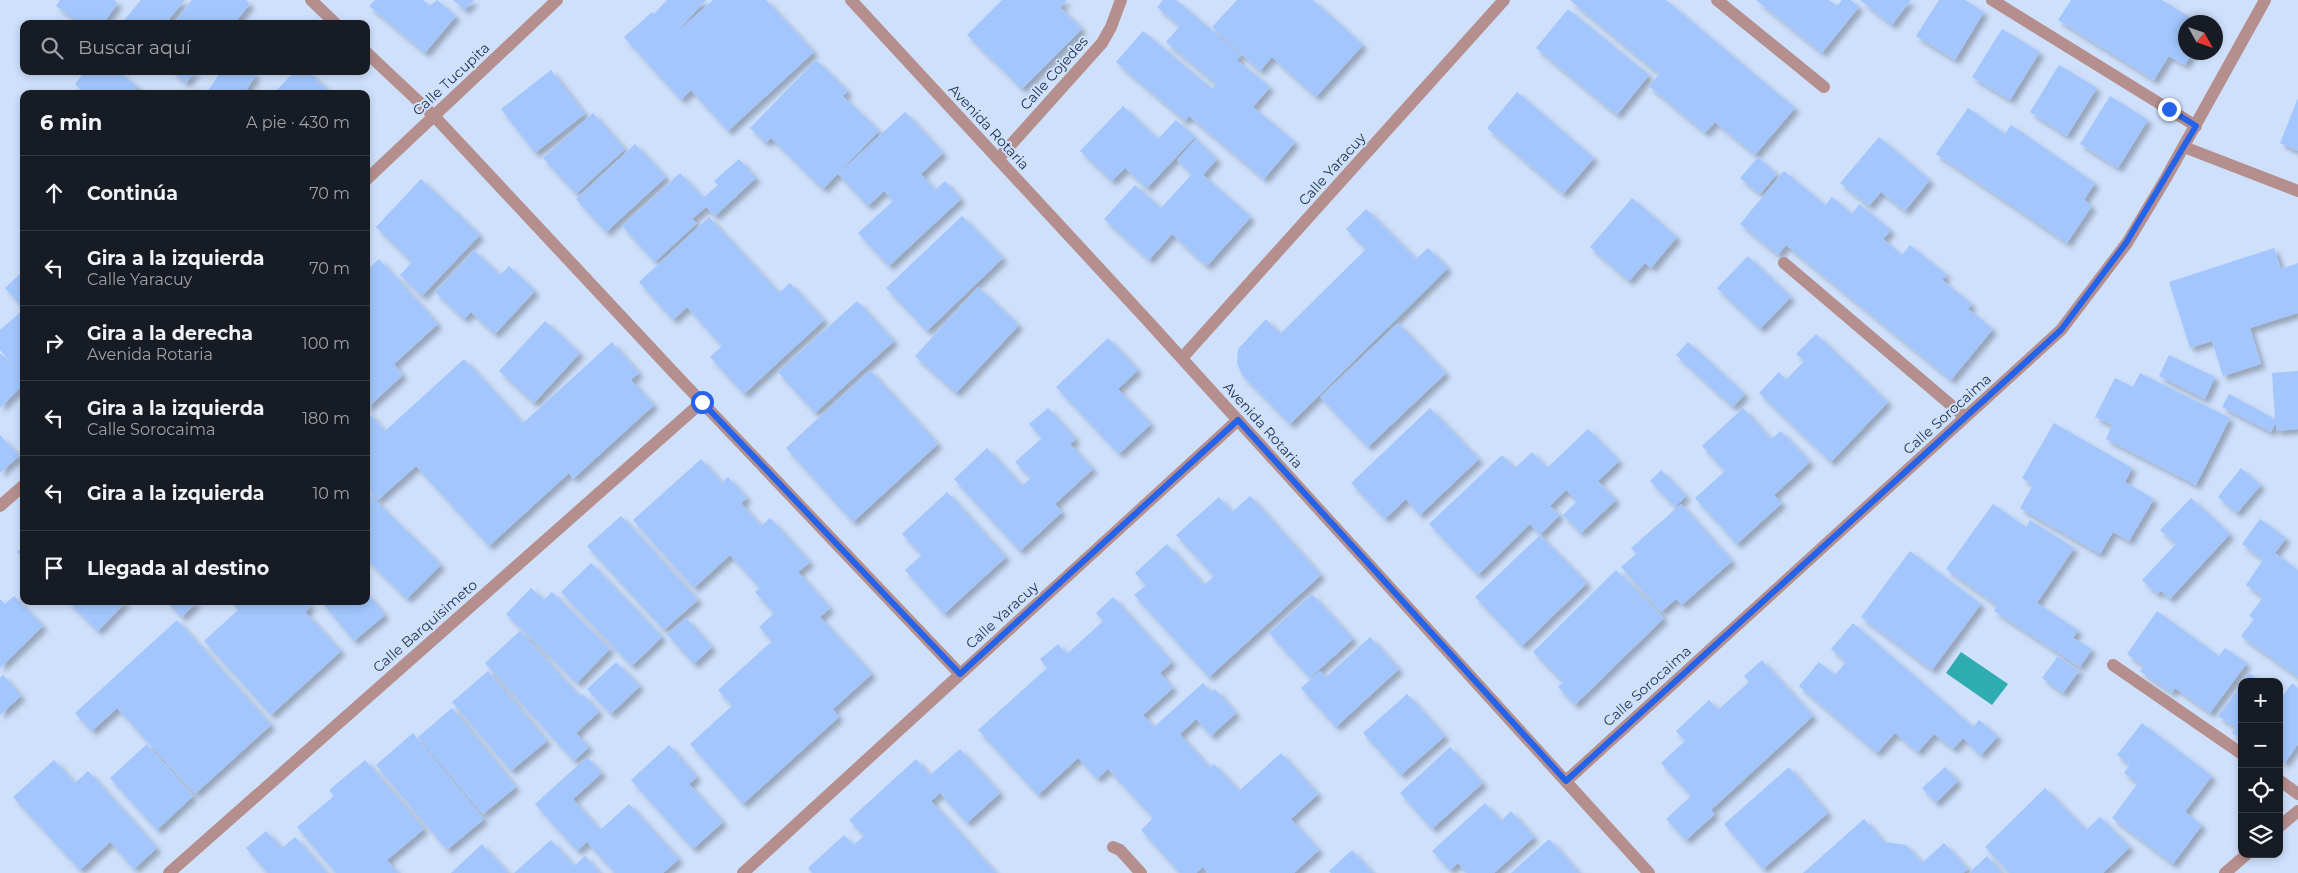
<!DOCTYPE html>
<html lang="es">
<head>
<meta charset="utf-8">
<style>
	:root { --surface:#171b24; --page:#242831; --text:#f1f3f6; --muted:#9ea1a6; --line:#363941 }
	body { margin:0; font-family:Montserrat,sans-serif; background:var(--page); color:var(--text) }
	.controls { position:absolute; right:15px; bottom:15px; display:grid; overflow:hidden; border-radius:10px; box-shadow:0 2px 8px #0003 }
	.controls button { width:45px; height:45px; display:grid; place-items:center; padding:0; border:0; border-bottom:1px solid var(--line); background:var(--surface); color:var(--text); font:25px sans-serif }
	.compass { position:absolute; left:2178px; top:15px; width:45px; height:45px; border-radius:50%; background:var(--surface); box-shadow:0 2px 8px #0003; rotate:130deg }
	.stop { position:absolute; width:15px; height:15px; margin:-11px; border:4px solid #2563eb; border-radius:50%; background:#fff }
	.stop.end { background:#2563eb; border-color:#fff; box-shadow:0 1px 5px #0008 }
	.list { margin:0; padding:0; list-style:none }
	h2 { display:flex; justify-content:space-between; align-items:center; height:65px; margin:0; padding:0 20px; font-size:21px }
	h2 small { font-size:16px; font-weight:400; color:var(--muted) }
	.list li { display:grid; grid-template-columns:32px 1fr auto; gap:15px; align-items:center; box-sizing:border-box; height:75px; padding:0 20px; border-top:1px solid var(--line) }
	.list b { display:block; font-size:19px; white-space:nowrap }
	.list p { margin:0; font-size:16px; white-space:nowrap; color:var(--muted) }
	.list em { font-size:16px; font-style:normal; color:var(--muted) }
	.icon { flex:none; width:28px; height:28px; fill:none; stroke:currentColor; stroke-width:2; stroke-linecap:round; stroke-linejoin:round }
	.map { position:relative; flex:none; width:2298px; height:873px; overflow:hidden }
	.search { position:absolute; background:var(--surface); box-shadow:0 2px 8px #0003; left:20px; top:20px; width:350px; height:55px; display:flex; align-items:center; gap:12px; box-sizing:border-box; padding:0 18px; border-radius:10px; color:var(--muted); font-size:19px }
	.panel { position:absolute; background:var(--surface); box-shadow:0 2px 8px #0003; left:20px; top:90px; width:350px; height:515px; border-radius:10px }
	.map>svg:first-child { display:block }
	.water { fill:#2facb0 }
	.building { fill:#a2c6fd; filter:url(#shadow) }
	.lines { fill:none; stroke-linecap:round; stroke-linejoin:round }
	.minor { stroke:#b58e8e; stroke-width:12 }
	.route { stroke:#2563eb; stroke-width:6 }
	.labels { text-anchor:middle; stroke-width:4; stroke-linejoin:round; paint-order:stroke }
	.street-label { font-size:14px; fill:#22344f; stroke:#cee0fc }
</style>
</head>
<body>
<div class="map">
<svg width="2298" height="873" viewBox="0 0 2298 873">
	<defs>
		<filter id="shadow"><feDropShadow dx="4.5" dy="4.5" stdDeviation="2.5" flood-color="#0004"/></filter>
	</defs>
	<rect width="100%" height="100%" fill="#cee0fc"/>
	<polygon class="water" points="1961,652 2008,684 1992,705 1946,673"/>
	<g class="building">
		<polygon points="60,0 114,0 118,3 103,24 82,24 56,6"/>
		<polygon points="141,0 185,0 165,24 121,24"/>
		<polygon points="192,0 246,0 250,4 234,24 173,24"/>
		<polygon points="375,0 423,0 430,6 437,0 456,16 425,53 369,6"/>
		<polygon points="453,0 474,0 465,10"/>
		<polygon points="667,0 706,0 675,34 713,0 766,0 814,52 728,131 691,90 681,100 624,37 652,12 654,14"/>
		<polygon points="1002,0 1067,0 1060,7 1082,29 1022,89 967,35"/>
		<polygon points="1163,0 1176,0 1241,55 1237,60 1270,87 1253,107 1295,142 1264,179 1189,116 1185,121 1116,62 1143,31 1212,89 1216,84 1166,42 1180,26 1157,7"/>
		<polygon points="1237,0 1313,0 1363,45 1316,97 1272,57 1260,71 1212,27"/>
		<polygon points="1570,0 1666,0 1795,108 1755,155 1715,122 1705,133 1649,86 1659,74"/>
		<polygon points="1756,0 1829,0 1837,6 1842,0 1851,0 1859,7 1822,53"/>
		<polygon points="1860,0 1911,0 1892,25"/>
		<polygon points="1939,0 1965,0 1984,12 1955,60 1916,36"/>
		<polygon points="2071,0 2162,0 2197,22 2186,22 2186,52 2193,52 2185,65 2169,56 2154,80 2058,20"/>
		<polygon points="1568,9 1649,75 1617,115 1536,48"/>
		<polygon points="2002,29 2040,52 2010,100 1972,77"/>
		<polygon points="816,60 848,91 843,96 879,131 823,189 771,138 766,143 750,128"/>
		<polygon points="2059,65 2097,88 2067,136 2030,112"/>
		<polygon points="551,70 585,114 535,153 501,109"/>
		<polygon points="85,71 118,71 138,87 132,94 86,94 75,84"/>
		<polygon points="171,71 196,71 186,83"/>
		<polygon points="221,71 250,71 256,75 244,94 206,94"/>
		<polygon points="295,71 308,71 331,94 273,94"/>
		<polygon points="1517,92 1594,158 1563,194 1487,128"/>
		<polygon points="2110,96 2148,120 2118,168 2080,144"/>
		<polygon points="2298,98 2298,151 2280,143"/>
		<polygon points="1123,106 1158,139 1176,120 1195,137 1147,188 1125,168 1112,181 1080,151"/>
		<polygon points="1968,108 2005,134 2011,125 2095,183 2084,200 2092,206 2067,243 1936,154"/>
		<polygon points="905,112 943,153 921,174 935,190 945,181 961,199 889,266 858,233 893,201 884,191 868,206 838,174"/>
		<polygon points="593,113 625,149 576,194 543,158"/>
		<polygon points="1879,137 1930,180 1905,211 1881,192 1869,206 1840,183"/>
		<polygon points="1196,139 1217,159 1203,175 1251,217 1207,266 1172,234 1149,260 1104,219 1135,185 1161,208 1192,174 1177,160"/>
		<polygon points="635,144 666,177 606,232 576,199"/>
		<polygon points="1758,157 1777,174 1760,194 1740,178"/>
		<polygon points="739,159 756,178 715,216 706,207 692,219 697,223 655,262 622,226 680,173 703,198 718,185 714,181"/>
		<polygon points="1784,171 1825,205 1832,197 1852,214 1859,204 1891,230 1883,239 1902,255 1910,245 1947,275 1942,280 1972,304 1968,309 1993,329 1951,380 1786,245 1778,255 1740,224"/>
		<polygon points="421,179 480,235 422,296 400,275 412,262 376,227"/>
		<polygon points="1632,198 1677,237 1651,268 1645,263 1629,281 1590,247"/>
		<polygon points="1366,209 1416,259 1428,248 1448,268 1290,424 1242,375 1237,363 1238,349 1266,319 1280,334 1366,249 1346,229"/>
		<polygon points="962,216 1003,258 927,331 886,288"/>
		<polygon points="709,217 779,293 790,283 824,320 744,394 710,357 722,346 687,307 673,320 639,282"/>
		<polygon points="2274,248 2281,269 2298,263 2298,313 2250,328 2261,364 2223,376 2212,341 2190,348 2169,282"/>
		<polygon points="474,250 500,275 509,266 535,291 495,334 471,312 464,319 435,292"/>
		<polygon points="1748,256 1791,297 1760,329 1717,288"/>
		<polygon points="379,259 438,324 394,364 403,375 366,409 366,271"/>
		<polygon points="24,270 24,308 5,288"/>
		<polygon points="978,287 1019,325 956,393 915,356"/>
		<polygon points="857,301 894,341 815,413 778,372"/>
		<polygon points="24,309 24,384 0,408 0,353 21,373 0,350 0,330"/>
		<polygon points="545,321 580,353 534,403 499,371"/>
		<polygon points="1398,323 1446,373 1368,447 1320,397"/>
		<polygon points="1816,334 1888,402 1831,462 1759,393 1779,372 1786,380 1804,361 1796,354"/>
		<polygon points="1108,338 1138,370 1118,389 1151,424 1119,454 1056,387"/>
		<polygon points="612,342 639,373 631,380 654,405 573,479 569,473 489,546 416,466 378,500 366,488 366,410 385,431 464,359 523,423"/>
		<polygon points="1688,342 1745,394 1733,407 1676,355"/>
		<polygon points="2169,355 2215,377 2205,399 2159,376"/>
		<polygon points="870,370 938,444 853,522 786,448"/>
		<polygon points="2298,371 2298,429 2276,431 2276,423 2271,432 2222,407 2229,394 2275,419 2272,373"/>
		<polygon points="2140,373 2230,418 2196,485 2106,439 2112,425 2095,417 2115,378 2133,387"/>
		<polygon points="1048,408 1076,439 1070,444 1093,469 1055,504 1062,512 1020,551 954,479 987,448 1022,486 1031,478 1015,462 1042,438 1029,424"/>
		<polygon points="1430,408 1479,459 1420,515 1406,499 1385,519 1351,483"/>
		<polygon points="1743,408 1771,439 1781,431 1810,462 1774,495 1782,503 1737,544 1695,498 1725,471 1702,446"/>
		<polygon points="2054,423 2132,468 2125,482 2154,499 2129,541 2113,532 2100,554 2020,508 2033,485 2022,478"/>
		<polygon points="1588,429 1619,461 1598,481 1616,500 1581,533 1563,515 1577,501 1566,490 1550,506 1560,515 1540,535 1530,524 1478,575 1429,524 1502,455 1515,468 1532,452 1547,468"/>
		<polygon points="0,435 19,456 0,473"/>
		<polygon points="701,459 722,483 728,477 747,498 741,503 761,526 770,518 810,562 798,572 830,608 820,617 872,674 833,709 839,717 743,804 690,744 732,706 718,690 772,641 759,627 774,613 755,592 760,588 730,555 694,588 633,520"/>
		<polygon points="2241,468 2261,485 2237,513 2218,497"/>
		<polygon points="1661,470 1686,496 1675,507 1650,481"/>
		<polygon points="947,492 1006,557 944,614 905,570 922,555 902,534"/>
		<polygon points="369,494 441,565 407,599 366,559 366,497"/>
		<polygon points="1250,496 1321,575 1209,677 1134,595 1146,585 1135,573 1167,544 1204,585 1214,576 1176,535 1219,497 1232,512"/>
		<polygon points="2191,498 2230,534 2170,599 2161,591 2157,594 2142,580 2176,544 2160,530"/>
		<polygon points="1681,504 1732,561 1682,605 1676,599 1661,612 1621,567 1636,554 1631,548"/>
		<polygon points="1993,504 2026,527 2030,520 2074,548 2037,603 2078,630 2073,638 2092,649 2080,667 1994,611 1997,605 1946,569"/>
		<polygon points="621,516 698,600 664,630 587,546"/>
		<polygon points="2260,519 2286,538 2275,553 2298,570 2298,677 2241,636 2254,619 2249,616 2263,597 2246,585 2263,560 2242,544"/>
		<polygon points="1540,535 1587,583 1522,646 1475,597"/>
		<polygon points="24,545 24,559 17,552"/>
		<polygon points="1910,551 1981,604 1932,670 1861,617"/>
		<polygon points="591,563 662,637 632,666 561,592"/>
		<polygon points="1616,570 1664,618 1575,705 1558,687 1563,682 1533,652"/>
		<polygon points="531,588 544,600 552,592 610,649 577,683 506,614"/>
		<polygon points="366,592 385,615 354,641 321,601 366,601"/>
		<polygon points="1312,594 1353,639 1310,678 1269,633"/>
		<polygon points="14,596 43,626 0,668 0,599 5,604"/>
		<polygon points="1113,597 1172,662 1160,673 1173,688 1143,715 1154,727 1203,683 1211,693 1215,689 1236,713 1211,736 1196,719 1180,734 1209,767 1214,764 1239,791 1281,753 1318,794 1291,819 1319,850 1294,873 1208,873 1203,867 1196,873 1180,873 1141,830 1153,818 1108,769 1097,779 1078,758 1038,795 978,730 1047,668 1040,659 1058,644 1067,654 1103,621 1096,613"/>
		<polygon points="67,601 127,601 98,631"/>
		<polygon points="166,601 198,601 182,617"/>
		<polygon points="233,601 306,601 311,607 305,612 341,651 271,715 204,641 238,610 232,602"/>
		<polygon points="2157,611 2219,656 2225,648 2247,663 2210,713 2175,688 2172,693 2140,671 2144,666 2127,654"/>
		<polygon points="686,618 712,647 694,664 667,634"/>
		<polygon points="177,620 271,725 195,794 117,708 92,731 75,713"/>
		<polygon points="1853,623 1973,727 1979,720 1998,736 1981,755 1963,738 1953,749 1934,734 1918,752 1895,733 1877,753 1799,686 1819,662 1835,675 1846,662 1831,649"/>
		<polygon points="520,631 580,697 583,694 599,712 576,733 589,747 574,761 485,663"/>
		<polygon points="1370,637 1399,669 1336,727 1301,688 1320,671 1326,677"/>
		<polygon points="2058,656 2079,671 2063,693 2042,678"/>
		<polygon points="1762,660 1813,716 1711,810 1715,814 1686,840 1666,819 1691,796 1661,763 1685,741 1676,731 1709,700 1718,710 1749,682 1744,676"/>
		<polygon points="616,662 640,686 611,714 587,689"/>
		<polygon points="488,671 547,741 511,771 452,702"/>
		<polygon points="2249,673 2261,682 2243,682"/>
		<polygon points="3,675 21,696 0,715 0,678"/>
		<polygon points="2292,683 2298,688 2298,744 2285,763 2279,759 2279,695 2282,697"/>
		<polygon points="2242,684 2242,739 2232,733 2236,728 2218,716"/>
		<polygon points="1407,694 1445,736 1401,775 1363,733"/>
		<polygon points="452,708 516,787 483,814 418,737"/>
		<polygon points="2142,723 2212,776 2185,812 2202,825 2173,864 2112,818 2138,783 2124,773 2130,765 2117,755"/>
		<polygon points="413,733 484,819 447,850 376,765"/>
		<polygon points="147,744 193,796 157,830 110,778"/>
		<polygon points="669,745 697,777 689,784 723,822 693,849 631,780"/>
		<polygon points="1450,747 1483,783 1432,829 1400,793"/>
		<polygon points="960,749 1000,793 967,823 940,793 931,801 996,873 812,873 808,868 844,835 853,845 864,836 849,820 916,759 930,775"/>
		<polygon points="587,757 602,773 573,799 600,830 629,804 679,859 663,873 615,873 587,842 577,851 535,804"/>
		<polygon points="54,760 75,783 88,771 157,848 134,869 110,842 80,870 13,797"/>
		<polygon points="365,760 424,829 387,860 398,873 336,873 297,827 334,796 329,790"/>
		<polygon points="1789,767 1828,813 1763,869 1724,824"/>
		<polygon points="1945,767 1958,781 1936,803 1922,788"/>
		<polygon points="2045,788 2086,830 2100,817 2130,847 2103,873 2010,873 1985,847"/>
		<polygon points="1485,803 1501,821 1511,811 1534,837 1494,873 1467,873 1458,863 1450,870 1432,851"/>
		<polygon points="1864,819 1884,842 1906,845 1922,863 1944,843 1968,869 1963,873 1803,873"/>
		<polygon points="266,831 282,848 295,837 327,873 268,873 246,848"/>
		<polygon points="1549,839 1579,873 1511,873"/>
		<polygon points="551,840 574,866 585,856 600,873 514,873"/>
		<polygon points="482,844 508,873 451,873"/>
		<polygon points="1352,850 1373,873 1331,873 1329,871"/>
		<polygon points="1987,856 2002,873 1969,873"/>
	</g>
	<g class="lines">
		<g class="minor">
			<polyline points="311,0 336,24"/>
			<polyline points="851,0 1146,319 1649,873"/>
			<polyline points="1717,0 1824,87"/>
			<polyline points="1992,0 2196,126"/>
			<polyline points="366,52 434,116 676,375 960,674"/>
			<polyline points="2184,147 2298,191"/>
			<polyline points="998,159 1102,43 1111,27 1121,0"/>
			<polyline points="366,180 557,0"/>
			<polyline points="1784,263 1965,417"/>
			<polyline points="1182,358 1504,0"/>
			<polyline points="0,506 24,485"/>
			<polyline points="2113,665 2242,754"/>
			<polyline points="2279,780 2298,794"/>
			<polyline points="1566,781 2061,330 2127,243 2166,178 2265,0"/>
			<polyline points="2279,827 2298,811"/>
			<polyline points="1113,847 1120,850 1141,873"/>
			<polyline points="169,873 702,402"/>
			<polyline points="743,873 1238,420"/>
			<polyline points="2225,873 2247,854"/>
		</g>
	</g>
	<g class="lines">
		<polyline class="route" points="702,402 960,674 1238,420 1566,781 2061,330 2126,243 2196,126 2169,109"/>
	</g>
	<g class="labels">
		<g class="street-label">
			<text transform="translate(1054 73) rotate(-48)" y="5">Calle Cojedes</text>
			<text transform="translate(451 79) rotate(-43)" y="5">Calle Tucupita</text>
			<text transform="translate(989 127) rotate(47)" y="5">Avenida Rotaria</text>
			<text transform="translate(1332 169) rotate(-48)" y="5">Calle Yaracuy</text>
			<text transform="translate(1947 414) rotate(-42)" y="5">Calle Sorocaima</text>
			<text transform="translate(1263 425) rotate(48)" y="5">Avenida Rotaria</text>
			<text transform="translate(1002 615) rotate(-42)" y="5">Calle Yaracuy</text>
			<text transform="translate(425 626) rotate(-41)" y="5">Calle Barquisimeto</text>
			<text transform="translate(1647 686) rotate(-42)" y="5">Calle Sorocaima</text>
		</g>
	</g>
</svg>
<div class="controls">
<button>+</button>
<button>−</button>
<button><svg class="icon" aria-label="locate" viewBox="0 0 24 24"><circle cx="12" cy="12" r="6"/><path d="M12 2v4M12 18v4M2 12h4M18 12h4"/></svg></button>
<button><svg class="icon" aria-label="layers" viewBox="0 0 24 24"><path d="M12 4l9 5-9 5-9-5zM3 14l9 5 9-5"/></svg></button>
</div>
<svg class="compass" viewBox="-18 -18 36 36"><path d="M0-13l5 13h-10z" fill="#e53935"/><path d="M0 13l5-13h-10z" fill="#9ea1a6"/></svg>
<div class="stop" style="left:702px;top:402px"></div>
<div class="stop end" style="left:2169px;top:109px"></div>
<div class="search"><svg class="icon" aria-label="search" viewBox="0 0 24 24"><circle cx="10" cy="10" r="6"/><path d="M15 15l6 6"/></svg>Buscar aquí</div>
<section class="panel">
<h2>6 min<small>A pie · 430 m</small></h2>
<ul class="list">
<li><svg class="icon" aria-label="ahead" viewBox="0 0 24 24"><path d="M12 20V5M6 11l6-6 6 6"/></svg><div><b>Continúa</b></div><em>70 m</em></li>
<li><svg class="icon" aria-label="left" viewBox="0 0 24 24"><path d="M17 20v-9H6M10 6l-5 5 5 5"/></svg><div><b>Gira a la izquierda</b><p>Calle Yaracuy</p></div><em>70 m</em></li>
<li><svg class="icon" aria-label="right" viewBox="0 0 24 24"><path d="M7 20v-9h11M14 6l5 5-5 5"/></svg><div><b>Gira a la derecha</b><p>Avenida Rotaria</p></div><em>100 m</em></li>
<li><svg class="icon" aria-label="left" viewBox="0 0 24 24"><path d="M17 20v-9H6M10 6l-5 5 5 5"/></svg><div><b>Gira a la izquierda</b><p>Calle Sorocaima</p></div><em>180 m</em></li>
<li><svg class="icon" aria-label="left" viewBox="0 0 24 24"><path d="M17 20v-9H6M10 6l-5 5 5 5"/></svg><div><b>Gira a la izquierda</b></div><em>10 m</em></li>
<li><svg class="icon" aria-label="arrive" viewBox="0 0 24 24"><path d="M6 21V4h12l-3 4 3 4H6"/></svg><div><b>Llegada al destino</b></div></li>
</ul>
</section>
</div>
</body>
</html>
